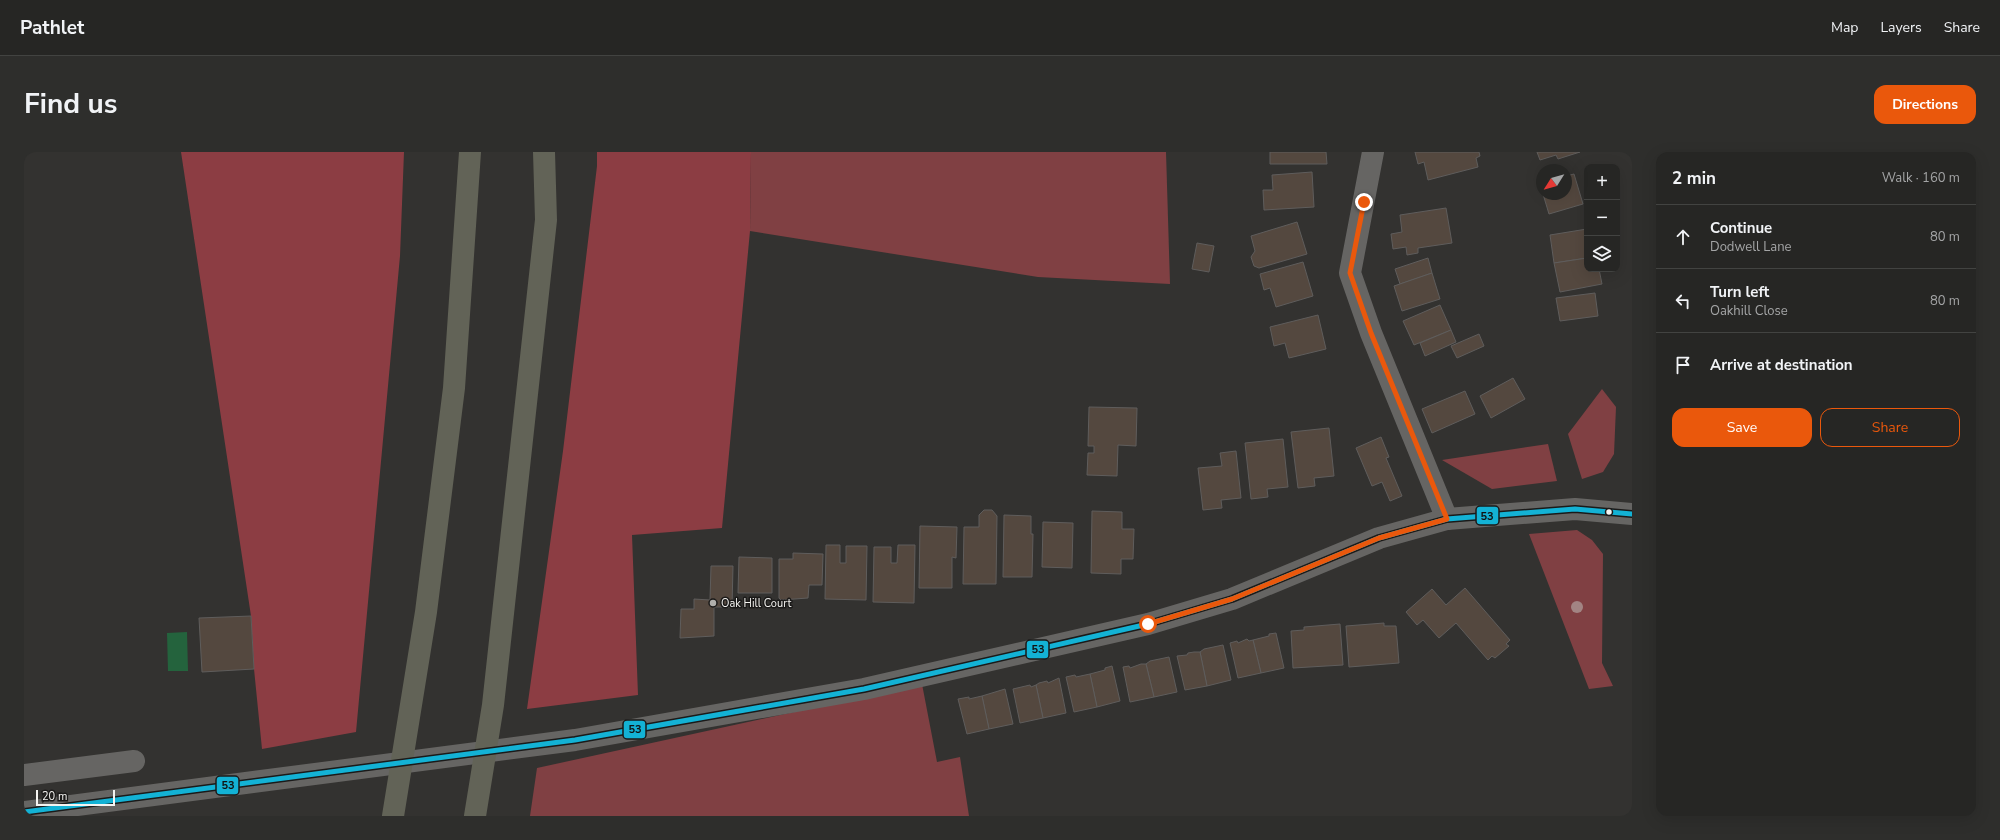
<!DOCTYPE html>
<html lang="en">
<head>
<meta charset="utf-8">
<style>
	:root { --surface:#262624; --page:#2e2e2c; --text:#f1f3f6; --muted:#a4a5a6; --line:#424341; --accent:#ea580c }
	body { margin:0; font-family:"Nunito Sans",sans-serif; background:var(--page); color:var(--text) }
	.controls { position:absolute; right:12px; top:12px; display:grid; overflow:hidden; border-radius:8px; box-shadow:0 4px 16px #0002 }
	.controls button { width:36px; height:36px; display:grid; place-items:center; padding:0; border:0; border-bottom:1px solid var(--line); background:var(--surface); color:var(--text); font:20px sans-serif }
	.compass { position:absolute; left:1512px; top:12px; width:36px; height:36px; border-radius:50%; background:var(--surface); box-shadow:0 4px 16px #0002; rotate:233deg }
	.scale { position:absolute; left:12px; bottom:10px; width:79px; box-sizing:border-box; padding-left:4px; border:2px solid #f5f4f1; border-top:0; font-size:11px; line-height:14px; white-space:nowrap; color:#f5f4f1; -webkit-text-stroke:3px #1b1a19; paint-order:stroke }
	.stop { position:absolute; width:12px; height:12px; margin:-9px; border:3px solid #ea580c; border-radius:50%; background:#fff }
	.stop.end { background:#ea580c; border-color:#fff; box-shadow:0 1px 4px #0008 }
	.list { margin:0; padding:0; list-style:none }
	h2 { display:flex; justify-content:space-between; align-items:center; height:52px; margin:0; padding:0 16px; font-size:17px }
	h2 small { font-size:13px; font-weight:400; color:var(--muted) }
	.list li { display:grid; grid-template-columns:26px 1fr auto; gap:12px; align-items:center; box-sizing:border-box; height:64px; padding:0 16px; border-top:1px solid var(--line) }
	.list b { display:block; font-size:15px; white-space:nowrap }
	.list p { margin:0; font-size:13px; white-space:nowrap; color:var(--muted) }
	.list em { font-size:13px; font-style:normal; color:var(--muted) }
	.actions { display:flex; gap:8px; padding:12px 16px }
	.actions a { flex:1; padding:9px 0; border:1px solid var(--accent); border-radius:12px; text-align:center; font-size:14px; color:var(--accent) }
	.actions .main { background:var(--accent); color:#fff }
	.icon { flex:none; width:22px; height:22px; fill:none; stroke:currentColor; stroke-width:2; stroke-linecap:round; stroke-linejoin:round }
	.map { position:relative; flex:none; width:1608px; height:664px; overflow:hidden; border-radius:12px }
	header { display:flex; align-items:center; gap:24px; box-sizing:border-box; height:56px; padding:0 20px; background:var(--surface); border-bottom:1px solid var(--line) }
	header strong { font-size:19px }
	nav { display:flex; gap:22px; margin-inline-start:auto; font-size:14px }
	.intro { display:flex; align-items:center; justify-content:space-between; box-sizing:border-box; height:96px; padding:0 24px }
	h1 { margin:0; font-size:28px }
	.button { padding:10px 18px; border-radius:12px; background:var(--accent); color:#fff; font-size:14px; font-weight:700 }
	main { display:flex; gap:24px; padding:0 24px }
	aside { flex:1; background:var(--surface); border-radius:12px; box-shadow:0 4px 16px #0002 }
	.map>svg:first-child { display:block }
	.green { fill:#804043 }
	.forest { fill:#8c3d43 }
	.water { fill:#24633d }
	.building { fill:#54483f; stroke:#5f5d5c }
	.lines { fill:none; stroke-linecap:round; stroke-linejoin:round }
	.minor { stroke:#666563; stroke-width:22 }
	.highway { stroke:#626357; stroke-width:22 }
	.bus-1-casing { stroke:#1b1a19; stroke-width:8 }
	.bus-1 { stroke:#13b2d5; stroke-width:5 }
	.tree { fill:#a28483 }
	.route { stroke:#ea580c; stroke-width:5 }
	.bus-dot { fill:#f5f4f1; stroke:#1b1a19; stroke-width:1.5 }
	.poi-dot { fill:#b1b0ad; stroke:#1b1a19; stroke-width:1.5 }
	.labels { text-anchor:middle; stroke-width:3; stroke-linejoin:round; paint-order:stroke }
	.poi-label { font-size:11px; fill:#f5f4f1; stroke:#1b1a19; text-anchor:start }
	.line-badge { stroke:#1b1a19; stroke-width:1.5 }
	.pale-badge-label { font-size:11px; text-anchor:middle; font-weight:bold; fill:#111 }
</style>
</head>
<body>
<header>
<strong>Pathlet</strong>
<nav><a>Map</a><a>Layers</a><a>Share</a></nav>
</header>
<div class="intro"><h1>Find us</h1><a class="button">Directions</a></div>
<main>
<div class="map">
<svg width="1608" height="664" viewBox="0 0 1608 664">
	<rect width="100%" height="100%" fill="#333230"/>
	<g class="green">
		<polygon points="727,0 1142,0 1146,132 1014,125 726,79"/>
		<polygon points="1578,237 1592,255 1590,302 1579,320 1558,327 1544,282"/>
		<polygon points="1524,292 1533,329 1468,337 1418,308"/>
		<polygon points="1553,378 1568,388 1579,402 1578,511 1589,534 1565,537 1505,382"/>
		<polygon points="898,532 913,610 936,605 945,664 506,664 513,616"/>
	</g>
	<g class="forest">
		<polygon points="157,0 380,0 376,104 332,580 238,597 230,517 227,464"/>
		<polygon points="573,0 727,0 726,79 698,376 608,383 614,543 503,557 539,299 573,14"/>
	</g>
	<polygon class="water" points="163,480 164,519 144,519 143,481"/>
	<g class="building">
		<polygon points="1246,0 1302,0 1303,12 1246,12"/>
		<polygon points="1391,0 1455,0 1456,4 1452,6 1454,15 1404,28 1400,10 1394,12"/>
		<polygon points="1513,0 1556,0 1534,7 1532,3 1516,8"/>
		<polygon points="1288,20 1290,55 1240,58 1239,38 1249,38 1248,23"/>
		<polygon points="1550,22 1559,52 1525,62 1519,42 1542,42 1542,24"/>
		<polygon points="1422,56 1428,91 1394,96 1394,101 1383,103 1382,95 1369,97 1367,82 1378,80 1376,63"/>
		<polygon points="1273,70 1283,102 1235,116 1230,114 1227,105 1231,99 1227,84"/>
		<polygon points="1563,77 1563,106 1530,111 1526,83"/>
		<polygon points="1173,91 1190,94 1185,120 1168,117"/>
		<polygon points="1404,106 1408,121 1376,132 1371,117"/>
		<polygon points="1563,106 1563,117 1575,117 1578,132 1536,140 1530,111"/>
		<polygon points="1279,110 1289,144 1252,155 1246,136 1240,138 1236,122"/>
		<polygon points="1408,121 1416,147 1378,159 1370,134"/>
		<polygon points="1571,141 1574,164 1536,169 1532,146"/>
		<polygon points="1416,153 1427,178 1390,193 1379,169"/>
		<polygon points="1294,163 1302,197 1265,206 1261,191 1250,194 1246,175"/>
		<polygon points="1427,178 1432,190 1401,204 1396,191"/>
		<polygon points="1455,182 1460,194 1433,206 1427,194"/>
		<polygon points="1489,226 1501,247 1467,266 1456,244"/>
		<polygon points="1441,239 1451,262 1408,281 1398,257"/>
		<polygon points="1065,255 1113,256 1112,294 1094,293 1093,324 1063,323 1064,301 1070,301 1070,294 1064,294"/>
		<polygon points="1305,276 1310,324 1290,326 1291,334 1274,336 1267,280"/>
		<polygon points="1357,285 1365,305 1362,306 1378,344 1366,349 1358,330 1348,334 1332,296"/>
		<polygon points="1259,287 1264,335 1243,337 1244,345 1227,347 1221,291"/>
		<polygon points="1212,299 1217,346 1197,348 1198,356 1179,358 1174,316 1198,314 1196,301"/>
		<polygon points="960,358 968,358 973,364 972,432 939,432 940,375 955,375 955,363"/>
		<polygon points="1068,359 1098,360 1098,377 1110,377 1109,407 1097,407 1097,422 1067,421"/>
		<polygon points="980,363 1007,364 1007,382 1009,382 1008,425 979,425"/>
		<polygon points="1019,370 1049,371 1048,416 1018,415"/>
		<polygon points="896,374 933,375 932,406 928,405 928,436 895,436"/>
		<polygon points="802,393 816,393 816,411 822,411 822,394 843,394 842,448 801,447"/>
		<polygon points="874,393 891,393 890,451 849,450 850,395 867,395 867,411 873,411"/>
		<polygon points="769,401 799,402 798,433 785,433 784,446 757,448 755,446 755,407 769,407"/>
		<polygon points="715,405 748,406 748,441 714,441"/>
		<polygon points="687,414 709,414 708,455 690,455 690,484 656,486 657,457 670,457 670,447 686,448"/>
		<polygon points="1441,436 1486,488 1482,492 1485,494 1471,506 1468,504 1464,508 1432,471 1415,486 1399,468 1393,473 1382,460 1408,437 1422,453"/>
		<polygon points="227,464 230,517 178,520 175,466"/>
		<polygon points="1360,471 1360,474 1372,474 1375,511 1325,515 1322,474"/>
		<polygon points="1316,472 1319,513 1269,516 1267,479 1280,478 1280,475"/>
		<polygon points="1252,481 1260,516 1237,521 1229,488 1245,484 1245,482"/>
		<polygon points="1223,487 1225,489 1229,488 1237,521 1214,526 1206,491 1213,489 1214,491"/>
		<polygon points="1199,493 1207,528 1183,534 1176,500 1180,497"/>
		<polygon points="1170,500 1176,500 1183,534 1161,538 1153,504 1163,503 1164,501"/>
		<polygon points="1145,505 1153,540 1130,545 1122,512 1126,509"/>
		<polygon points="1117,512 1122,512 1130,545 1106,550 1099,515 1105,514 1106,516"/>
		<polygon points="1088,514 1096,549 1073,555 1066,522 1081,518 1081,516"/>
		<polygon points="1066,522 1073,555 1050,560 1042,525 1051,523 1052,525"/>
		<polygon points="1035,526 1042,561 1019,566 1012,533 1015,531 1023,529 1024,531"/>
		<polygon points="1006,533 1007,535 1012,533 1019,566 996,571 989,537"/>
		<polygon points="981,537 989,572 965,577 958,544"/>
		<polygon points="958,544 965,577 943,582 934,547 945,545 945,547"/>
	</g>
	<g class="lines">
		<g class="minor">
			<polyline points="1349,0 1326,121 1347,181 1423,367"/>
			<polyline points="0,623 110,609"/>
			<polyline points="0,660 551,588 840,537 1124,472 1208,447 1355,386 1423,367 1551,357 1608,362"/>
		</g>
		<g class="highway">
			<polyline points="369,664 402,460 430,236 446,0"/>
			<polyline points="451,664 469,553 522,68 520,0"/>
		</g>
		<defs>
			<polyline id="bus-1" points="0,660 551,588 840,537 1124,472 1208,447 1355,386 1423,367 1551,357 1608,362"/>
		</defs>
		<use href="#bus-1" class="bus-1-casing"/>
		<use href="#bus-1" class="bus-1"/>
	</g>
	<circle class="tree" cx="1553" cy="455" r="6"/>
	<g class="lines">
		<polyline class="route" points="1124,472 1208,447 1355,386 1423,367 1347,181 1326,121 1340,50"/>
	</g>
	<circle class="bus-dot" cx="1585" cy="360" r="3.5"/>
	<circle class="poi-dot" cx="689" cy="451" r="4"/>
	<g class="labels">
		<g class="poi-label">
			<text x="697" y="455">Oak Hill Court</text>
		</g>
	</g>
	<g class="line-badge">
		<rect x="1452" y="354" width="23" height="19" rx="4" fill="#13b2d5"/>
		<rect x="1002" y="488" width="23" height="19" rx="4" fill="#13b2d5"/>
		<rect x="599" y="568" width="23" height="19" rx="4" fill="#13b2d5"/>
		<rect x="192" y="624" width="23" height="19" rx="4" fill="#13b2d5"/>
	</g>
	<g class="pale-badge-label">
		<text x="1463" y="368">53</text>
		<text x="1014" y="501">53</text>
		<text x="611" y="581">53</text>
		<text x="204" y="637">53</text>
	</g>
</svg>
<div class="controls">
<button>+</button>
<button>−</button>
<button><svg class="icon" aria-label="layers" viewBox="0 0 24 24"><path d="M12 4l9 5-9 5-9-5zM3 14l9 5 9-5"/></svg></button>
</div>
<svg class="compass" viewBox="-18 -18 36 36"><path d="M0-13l5 13h-10z" fill="#e53935"/><path d="M0 13l5-13h-10z" fill="#a4a5a6"/></svg>
<div class="scale">20 m</div>
<div class="stop" style="left:1124px;top:472px"></div>
<div class="stop end" style="left:1340px;top:50px"></div>
</div>
<aside>
<h2>2 min<small>Walk · 160 m</small></h2>
<ul class="list">
<li><svg class="icon" aria-label="ahead" viewBox="0 0 24 24"><path d="M12 20V5M6 11l6-6 6 6"/></svg><div><b>Continue</b><p>Dodwell Lane</p></div><em>80 m</em></li>
<li><svg class="icon" aria-label="left" viewBox="0 0 24 24"><path d="M17 20v-9H6M10 6l-5 5 5 5"/></svg><div><b>Turn left</b><p>Oakhill Close</p></div><em>80 m</em></li>
<li><svg class="icon" aria-label="arrive" viewBox="0 0 24 24"><path d="M6 21V4h12l-3 4 3 4H6"/></svg><div><b>Arrive at destination</b></div></li>
</ul>
<div class="actions"><a class="main">Save</a><a>Share</a></div>
</aside>
</main>
</body>
</html>
